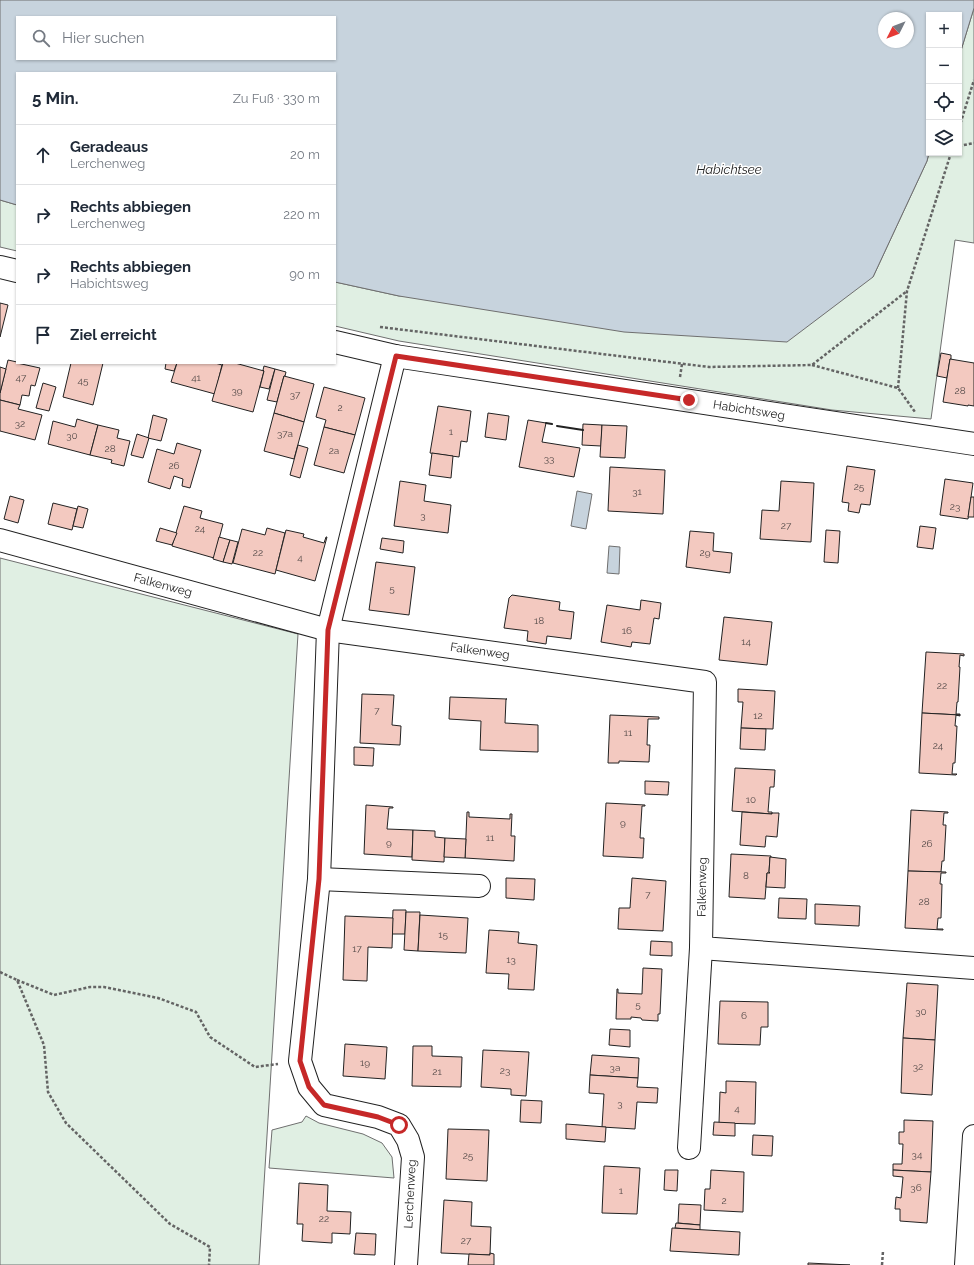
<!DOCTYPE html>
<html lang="de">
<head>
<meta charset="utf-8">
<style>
	:root { --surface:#fff; --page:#f2f2f3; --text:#1f2937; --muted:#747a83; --line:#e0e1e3 }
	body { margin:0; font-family:Raleway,sans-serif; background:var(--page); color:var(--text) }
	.controls { position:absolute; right:12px; top:12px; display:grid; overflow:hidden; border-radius:0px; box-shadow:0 1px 3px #0004 }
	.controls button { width:36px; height:36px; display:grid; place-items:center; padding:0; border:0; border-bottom:1px solid var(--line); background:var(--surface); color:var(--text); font:20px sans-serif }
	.compass { position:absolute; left:878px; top:12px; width:36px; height:36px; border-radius:50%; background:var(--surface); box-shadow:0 1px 3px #0004; rotate:228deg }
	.stop { position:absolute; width:12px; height:12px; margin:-9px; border:3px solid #c62828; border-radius:50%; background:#fff }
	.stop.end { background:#c62828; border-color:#fff; box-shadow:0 1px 4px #0008 }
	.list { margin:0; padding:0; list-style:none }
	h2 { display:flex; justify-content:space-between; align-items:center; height:52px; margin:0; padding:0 16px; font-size:17px }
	h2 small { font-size:13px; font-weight:400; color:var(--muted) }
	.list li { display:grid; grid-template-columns:26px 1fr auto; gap:12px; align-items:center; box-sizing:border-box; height:60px; padding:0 16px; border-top:1px solid var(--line) }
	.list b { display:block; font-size:15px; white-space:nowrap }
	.list p { margin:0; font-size:13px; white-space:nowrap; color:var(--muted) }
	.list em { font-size:13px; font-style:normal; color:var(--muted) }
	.icon { flex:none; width:22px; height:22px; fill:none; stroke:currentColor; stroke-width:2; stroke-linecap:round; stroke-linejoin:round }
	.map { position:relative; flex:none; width:974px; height:1265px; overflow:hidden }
	.search { position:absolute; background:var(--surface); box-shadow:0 1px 3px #0004; left:16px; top:16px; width:320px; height:44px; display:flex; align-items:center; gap:10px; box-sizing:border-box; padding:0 14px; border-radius:0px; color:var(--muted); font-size:15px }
	.panel { position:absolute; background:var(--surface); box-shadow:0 1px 3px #0004; left:16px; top:72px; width:320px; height:292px; border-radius:0px }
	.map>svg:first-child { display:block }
	.green { fill:#e0efe3; stroke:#6f6f6f }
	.water { fill:#c7d3dd; stroke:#6f6f6f; fill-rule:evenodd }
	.building { fill:#f3c9c0; stroke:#222 }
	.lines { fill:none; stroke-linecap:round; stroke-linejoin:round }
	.minor-casing { stroke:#222; stroke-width:24 }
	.path { stroke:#646464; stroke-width:2.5; stroke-dasharray:3 2; stroke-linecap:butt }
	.minor { stroke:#fff; stroke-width:22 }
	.wall { stroke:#222; stroke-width:2 }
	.route { stroke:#c62828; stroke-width:5 }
	.labels { text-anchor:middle; stroke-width:3; stroke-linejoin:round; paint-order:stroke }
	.number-label { font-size:10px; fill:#564c4a }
	.street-label { font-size:12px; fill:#222; stroke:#fff }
	.water-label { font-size:13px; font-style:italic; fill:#222; stroke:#fff }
</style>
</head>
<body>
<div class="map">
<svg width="974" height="1265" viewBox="0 0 974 1265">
	<rect width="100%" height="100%" fill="#fff"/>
	<g class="green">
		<polygon points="974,8 974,243 955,240 931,419 832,410 399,341 335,326 335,282 399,296 873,277 927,161 929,153 959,153 959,57"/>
		<polygon points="0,200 17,205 17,251 0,247"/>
		<polygon points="0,558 298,634 259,1265 0,1265"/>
		<polygon points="306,1116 319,1123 363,1134 382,1143 392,1157 394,1178 269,1168 272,1130 302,1122"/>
	</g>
	<g class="water">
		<path d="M0,0H974V8L959,57V15H929V153L927,161L873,277L787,342L624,332L399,296L335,282V73H17V205L0,200ZM17,17H335V59H17ZM884,18H908V42H884Z"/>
		<polygon points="577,491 592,494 586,529 571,526"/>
		<polygon points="609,546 620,547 619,574 607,573"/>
	</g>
	<g class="building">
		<polygon points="0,303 8,305 0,337"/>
		<polygon points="941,353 951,355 951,359 950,359 947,378 937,376"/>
		<polygon points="950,359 974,363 974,406 968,405 968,406 943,402"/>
		<polygon points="8,360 17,362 17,363 40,368 35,386 31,385 29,396 22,395 20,405 0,400 0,393"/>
		<polygon points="71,363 103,363 93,405 63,397"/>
		<polygon points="166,363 177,363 174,371 165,369"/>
		<polygon points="177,363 215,363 222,365 215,394 171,382"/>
		<polygon points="223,363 235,363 264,371 253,412 212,401"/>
		<polygon points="264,366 275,369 269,389 260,387 264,371 263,370"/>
		<polygon points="0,367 6,369 0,393"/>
		<polygon points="275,369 286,372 285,376 284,376 277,402 267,400"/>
		<polygon points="284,376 314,384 304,422 274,413"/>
		<polygon points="43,383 56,387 49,411 36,408"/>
		<polygon points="324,387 365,398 355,435 324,427 326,420 316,417"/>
		<polygon points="0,400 20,405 18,409 42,415 35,440 0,431"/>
		<polygon points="438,406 471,411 467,442 461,441 459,457 430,453"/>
		<polygon points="274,413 304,422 294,459 264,451"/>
		<polygon points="488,413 509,416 506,440 485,437"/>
		<polygon points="153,415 167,419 161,441 148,438"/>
		<polygon points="77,419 98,425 90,455 48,444 53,421 75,427"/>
		<polygon points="528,420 546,423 542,442 580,448 574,477 519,467"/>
		<polygon points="583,424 602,425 601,446 582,445"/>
		<polygon points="98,425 119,430 117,438 130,441 124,466 111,463 112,460 90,455"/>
		<polygon points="602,425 627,426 625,458 600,457"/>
		<polygon points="324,427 355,435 344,473 314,465"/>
		<polygon points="137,434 149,438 143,458 131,455"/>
		<polygon points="177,443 201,450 190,488 182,486 183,479 174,476 170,489 148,482 157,449 174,454"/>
		<polygon points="298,445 308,448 300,478 290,475"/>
		<polygon points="432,453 453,456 451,478 429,475"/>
		<polygon points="847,466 875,470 870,505 861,504 859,513 848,511 849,503 842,502"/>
		<polygon points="610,467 665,470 663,514 608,511"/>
		<polygon points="945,479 973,483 968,519 940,515"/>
		<polygon points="400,481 426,485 424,501 451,505 448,533 394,526"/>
		<polygon points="781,481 814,483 811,542 760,539 762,510 779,511"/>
		<polygon points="10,496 24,500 18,523 4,519"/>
		<polygon points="971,497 974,497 974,517 968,517"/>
		<polygon points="53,503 77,509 72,530 48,524"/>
		<polygon points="78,506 88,509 83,528 73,526"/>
		<polygon points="184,506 202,511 200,518 223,524 214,558 172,546"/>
		<polygon points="920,526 936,528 933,549 917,547"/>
		<polygon points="160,528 177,533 172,545 156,541"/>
		<polygon points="267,528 285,533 275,574 233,563 242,529 265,535"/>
		<polygon points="286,530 304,534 303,537 324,543 326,537 327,537 315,581 276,570"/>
		<polygon points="826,530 840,531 838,563 824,562"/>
		<polygon points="690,531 714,533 713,551 732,553 730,573 686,567"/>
		<polygon points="219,537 230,540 223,562 213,559"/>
		<polygon points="382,538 404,541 403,553 380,549"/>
		<polygon points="230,540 238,542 232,564 223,562"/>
		<polygon points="376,562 415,567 409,615 369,610"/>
		<polygon points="512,595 560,602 559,610 574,612 571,639 547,636 546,644 527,641 528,631 504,628 509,598"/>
		<polygon points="641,600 661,603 659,619 654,618 650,644 632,642 631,647 601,642 607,605 640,610"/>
		<polygon points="724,617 772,622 767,665 719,660"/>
		<polygon points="926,652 964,654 964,656 960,655 959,667 960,667 958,702 957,702 956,714 960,714 960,715 922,713"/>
		<polygon points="738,689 775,691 773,729 741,728 743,702 738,702"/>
		<polygon points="362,694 394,695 392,725 401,726 400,745 360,743"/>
		<polygon points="450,697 507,699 506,699 505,723 538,725 538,752 480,750 481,721 449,719"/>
		<polygon points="922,713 960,715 960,716 956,715 955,726 957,726 955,763 953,763 952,774 957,774 956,775 919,773"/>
		<polygon points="610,715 659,717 659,719 648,719 647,745 650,745 649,762 619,761 619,763 608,763"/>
		<polygon points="741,728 766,729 765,750 740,749"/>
		<polygon points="354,747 374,748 373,766 354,765"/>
		<polygon points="735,768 775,770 774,787 770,787 768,812 772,812 772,814 732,811"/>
		<polygon points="645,781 669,782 668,795 645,794"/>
		<polygon points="606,803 645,805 645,806 642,806 640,838 644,838 643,858 603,856"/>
		<polygon points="366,805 393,807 393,808 389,808 387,829 413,830 412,857 364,854"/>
		<polygon points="911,810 948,812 948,813 944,813 943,825 946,825 944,861 942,861 941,872 908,871"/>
		<polygon points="467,812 469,812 469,817 510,819 510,814 512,814 511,836 515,836 514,861 465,858"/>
		<polygon points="742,812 772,814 772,813 779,813 777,837 766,836 765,847 740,845"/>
		<polygon points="413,830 435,831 435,837 445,838 444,862 412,860"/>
		<polygon points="445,838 466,839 465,858 444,857"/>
		<polygon points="731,854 771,856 771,857 770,857 769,872 770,873 767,873 765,899 729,897"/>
		<polygon points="770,857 786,859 785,888 766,887 767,873 770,873 769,872"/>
		<polygon points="908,871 946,872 946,873 941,873 940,884 942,884 941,918 938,918 937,929 943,929 943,930 905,928"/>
		<polygon points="506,878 535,879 534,900 506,898"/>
		<polygon points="632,878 666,881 663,931 618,929 619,908 630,908"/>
		<polygon points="779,898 807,899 806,919 778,918"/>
		<polygon points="815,904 860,906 859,926 815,924"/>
		<polygon points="393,910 406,910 405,934 392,934"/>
		<polygon points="406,912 420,912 418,951 404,950"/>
		<polygon points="420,915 468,918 466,953 418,951"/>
		<polygon points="345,916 393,918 392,948 368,947 367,981 343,980"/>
		<polygon points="489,930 519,932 518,943 537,945 534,990 508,989 509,974 486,973"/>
		<polygon points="651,941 672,942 672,956 650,955"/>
		<polygon points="643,968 662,969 660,1014 658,1014 658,1021 642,1020 641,1018 631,1017 631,1019 616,1019 617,989 618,989 618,993 642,994"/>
		<polygon points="907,983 938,985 935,1040 903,1038"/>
		<polygon points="720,1001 768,1002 768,1027 761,1027 760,1045 718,1044"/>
		<polygon points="610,1029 630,1030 630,1047 609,1045"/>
		<polygon points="903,1038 935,1040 932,1095 901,1093"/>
		<polygon points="345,1044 387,1047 385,1079 343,1076"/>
		<polygon points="413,1046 432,1046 432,1056 462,1057 461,1087 412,1086"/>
		<polygon points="483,1050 529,1052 526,1096 511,1095 511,1089 481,1087"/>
		<polygon points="592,1055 639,1058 638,1078 590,1075"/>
		<polygon points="590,1075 638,1078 637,1087 658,1088 657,1103 637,1102 635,1129 602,1127 604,1094 589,1093"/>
		<polygon points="726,1081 756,1082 755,1124 719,1123 720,1092 726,1093"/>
		<polygon points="521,1100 542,1101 541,1123 520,1122"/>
		<polygon points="904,1120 933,1121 931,1172 893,1170 893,1164 902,1164 903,1144 899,1144 899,1132 904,1132"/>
		<polygon points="714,1122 735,1123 735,1136 713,1135"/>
		<polygon points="566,1124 606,1127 605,1142 566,1139"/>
		<polygon points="448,1129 489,1130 487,1181 446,1179"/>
		<polygon points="753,1135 773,1136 772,1156 752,1155"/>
		<polygon points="604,1166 640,1168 637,1214 602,1213"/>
		<polygon points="665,1170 678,1170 677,1191 664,1190"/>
		<polygon points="711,1170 744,1172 743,1212 704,1210 705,1189 710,1189"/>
		<polygon points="893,1170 931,1172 927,1223 900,1221 900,1209 895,1209 896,1197 901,1198 903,1177 893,1176"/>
		<polygon points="299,1183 328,1185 327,1211 351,1212 350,1234 332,1233 332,1243 302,1241 303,1224 297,1224"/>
		<polygon points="444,1200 472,1202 471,1226 491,1227 490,1255 441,1253"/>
		<polygon points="679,1204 701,1205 700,1225 678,1223"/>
		<polygon points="676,1223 700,1225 700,1230 675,1228"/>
		<polygon points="672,1228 740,1232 739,1255 670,1251"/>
		<polygon points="356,1233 376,1234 375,1255 354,1254"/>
		<polygon points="490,1253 494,1254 494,1265 468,1265 469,1254 490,1255"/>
		<polygon points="808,1263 850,1265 808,1265"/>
	</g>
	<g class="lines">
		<defs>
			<g id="minor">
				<polyline points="0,267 17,271"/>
				<polyline points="335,342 395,356 974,444"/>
				<polyline points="395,356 328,630 319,879 300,1061 309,1087 324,1105 378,1117 399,1125 408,1140 413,1157 406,1265"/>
				<polyline points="0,540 328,630 705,682 701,948 974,968"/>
				<polyline points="319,879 479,886"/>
				<polyline points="689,1148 701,948"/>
				<polyline points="966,1265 974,1136"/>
			</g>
		</defs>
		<use href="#minor" class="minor-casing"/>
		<g class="path">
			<polyline points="959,128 974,80"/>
			<polyline points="959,146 974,143"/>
			<polyline points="380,327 709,367 812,365 907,291"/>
			<polyline points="812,365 898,388 915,412"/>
			<polyline points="680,377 682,364"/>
			<polyline points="898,388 907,291 951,153"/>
			<polyline points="0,972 17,980 44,1045 48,1092 66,1123 170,1224 210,1247 209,1265"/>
			<polyline points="17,980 54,995 90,987 104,987 158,998 196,1012 210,1037 255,1067 278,1064"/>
			<polyline points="882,1265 883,1251"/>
		</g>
		<use href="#minor" class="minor"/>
		<g class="wall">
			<polyline points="546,423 552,424"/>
			<polyline points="557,426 583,430"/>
		</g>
	</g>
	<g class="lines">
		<polyline class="route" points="399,1125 378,1117 324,1105 309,1087 300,1061 319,879 328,630 396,356 689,400"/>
	</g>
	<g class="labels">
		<g class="number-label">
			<text x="21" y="381">47</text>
			<text x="196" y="381">41</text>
			<text x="83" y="384">45</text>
			<text x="237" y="394">39</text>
			<text x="960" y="394">28</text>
			<text x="295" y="398">37</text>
			<text x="340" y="411">2</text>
			<text x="20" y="427">32</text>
			<text x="451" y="435">1</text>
			<text x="285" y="437">37a</text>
			<text x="72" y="439">30</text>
			<text x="110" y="452">28</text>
			<text x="334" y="454">2a</text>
			<text x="549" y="462">33</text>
			<text x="174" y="469">26</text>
			<text x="859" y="490">25</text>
			<text x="637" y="495">31</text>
			<text x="955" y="510">23</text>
			<text x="423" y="519">3</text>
			<text x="786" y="529">27</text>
			<text x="200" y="532">24</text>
			<text x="258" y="556">22</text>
			<text x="705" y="556">29</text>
			<text x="300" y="561">4</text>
			<text x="392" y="592">5</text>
			<text x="539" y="624">18</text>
			<text x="627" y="634">16</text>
			<text x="746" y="645">14</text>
			<text x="942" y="689">22</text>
			<text x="377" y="714">7</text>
			<text x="758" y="719">12</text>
			<text x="628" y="736">11</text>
			<text x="938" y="749">24</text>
			<text x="751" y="803">10</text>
			<text x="623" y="826">9</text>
			<text x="490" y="841">11</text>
			<text x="389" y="846">9</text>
			<text x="927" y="847">26</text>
			<text x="746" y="879">8</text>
			<text x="648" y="898">7</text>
			<text x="924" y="905">28</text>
			<text x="443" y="938">15</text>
			<text x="357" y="952">17</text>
			<text x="511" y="963">13</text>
			<text x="638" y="1008">5</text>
			<text x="921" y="1015">30</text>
			<text x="744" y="1019">6</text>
			<text x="365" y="1066">19</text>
			<text x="918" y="1070">32</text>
			<text x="615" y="1071">3a</text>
			<text x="505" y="1074">23</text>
			<text x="437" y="1075">21</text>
			<text x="620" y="1107">3</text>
			<text x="737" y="1112">4</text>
			<text x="917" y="1158">34</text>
			<text x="468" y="1159">25</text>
			<text x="916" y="1191">36</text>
			<text x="621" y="1194">1</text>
			<text x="724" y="1204">2</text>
			<text x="324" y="1222">22</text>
			<text x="466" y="1244">27</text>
		</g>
		<g class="street-label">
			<text transform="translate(749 410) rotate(9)" y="4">Habichtsweg</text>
			<text transform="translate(163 585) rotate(15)" y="4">Falkenweg</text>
			<text transform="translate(480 651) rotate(8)" y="4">Falkenweg</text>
			<text transform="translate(702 887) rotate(-89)" y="4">Falkenweg</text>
			<text transform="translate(410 1194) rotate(-87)" y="4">Lerchenweg</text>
		</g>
		<g class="water-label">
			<text x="729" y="174">Habichtsee</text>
		</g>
	</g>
</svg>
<div class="controls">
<button>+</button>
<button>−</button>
<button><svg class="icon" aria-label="locate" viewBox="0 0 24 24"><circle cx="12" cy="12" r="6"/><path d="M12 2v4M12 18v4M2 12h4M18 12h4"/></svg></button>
<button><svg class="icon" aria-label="layers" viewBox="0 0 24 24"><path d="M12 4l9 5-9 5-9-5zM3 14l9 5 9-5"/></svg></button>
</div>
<svg class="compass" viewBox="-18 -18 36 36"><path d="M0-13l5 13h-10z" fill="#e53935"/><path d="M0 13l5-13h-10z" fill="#747a83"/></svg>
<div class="stop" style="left:399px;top:1125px"></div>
<div class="stop end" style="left:689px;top:400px"></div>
<div class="search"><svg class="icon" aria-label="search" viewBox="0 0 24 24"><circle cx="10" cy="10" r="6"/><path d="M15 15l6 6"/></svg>Hier suchen</div>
<section class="panel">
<h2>5 Min.<small>Zu Fuß · 330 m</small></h2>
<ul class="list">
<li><svg class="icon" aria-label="ahead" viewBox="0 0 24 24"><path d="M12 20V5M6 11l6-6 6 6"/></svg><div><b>Geradeaus</b><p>Lerchenweg</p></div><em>20 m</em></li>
<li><svg class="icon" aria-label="right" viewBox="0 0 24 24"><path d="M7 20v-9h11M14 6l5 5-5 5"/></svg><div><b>Rechts abbiegen</b><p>Lerchenweg</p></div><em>220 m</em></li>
<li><svg class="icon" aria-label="right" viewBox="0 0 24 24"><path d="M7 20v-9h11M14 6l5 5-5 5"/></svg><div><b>Rechts abbiegen</b><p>Habichtsweg</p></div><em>90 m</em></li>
<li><svg class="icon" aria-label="arrive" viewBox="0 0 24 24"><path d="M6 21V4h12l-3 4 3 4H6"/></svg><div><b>Ziel erreicht</b></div></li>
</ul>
</section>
</div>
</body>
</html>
